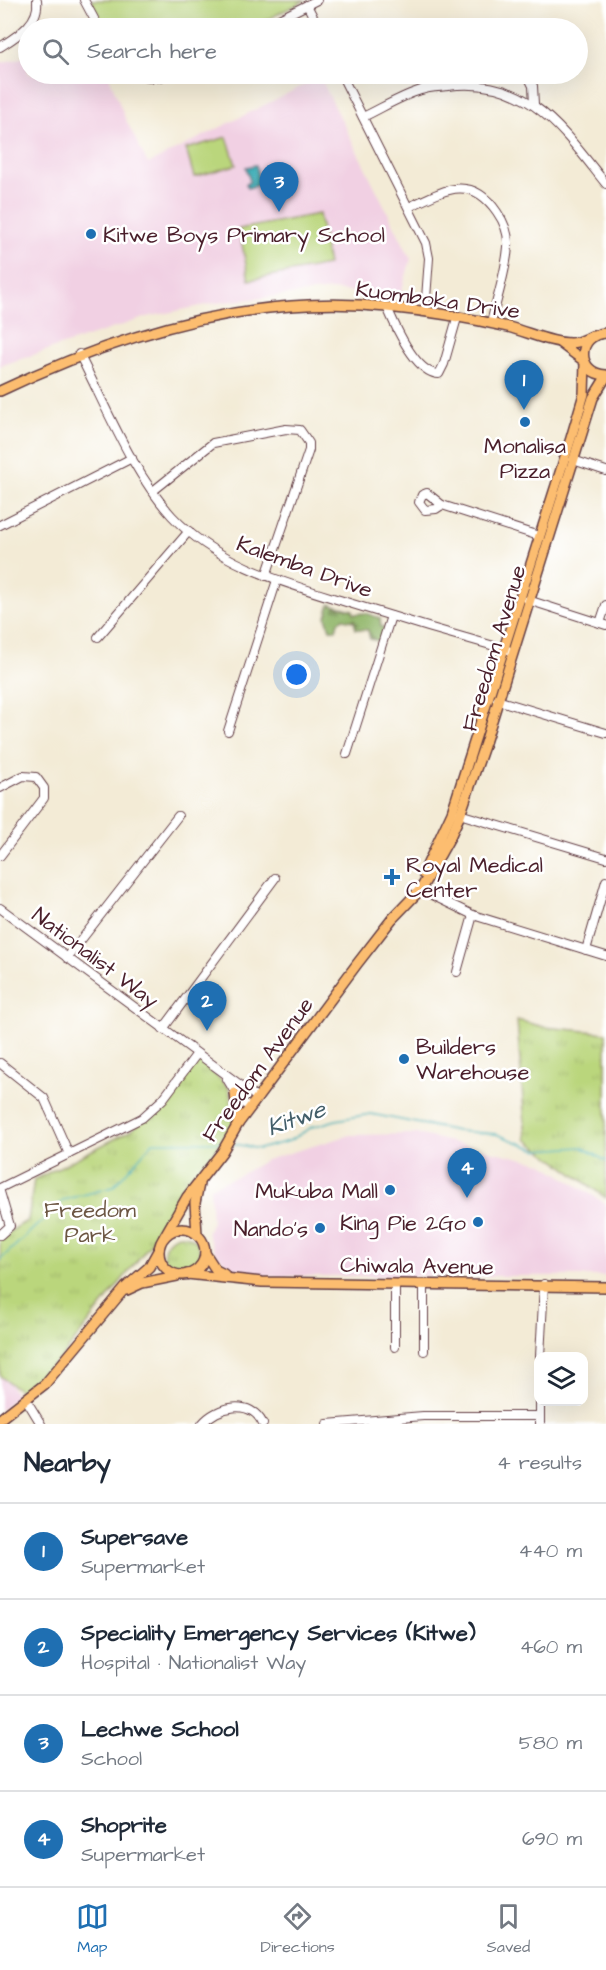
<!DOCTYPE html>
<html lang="en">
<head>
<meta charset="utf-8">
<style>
	:root { --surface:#fff; --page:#f6f6f7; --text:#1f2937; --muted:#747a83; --line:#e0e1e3; --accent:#1f6fb2 }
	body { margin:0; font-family:"Architects Daughter",sans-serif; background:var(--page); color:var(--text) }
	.controls { position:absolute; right:18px; bottom:18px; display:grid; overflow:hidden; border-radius:12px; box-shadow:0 6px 24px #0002 }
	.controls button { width:54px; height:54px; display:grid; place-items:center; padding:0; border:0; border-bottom:2px solid var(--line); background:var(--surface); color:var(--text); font:30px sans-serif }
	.you { position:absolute; left:297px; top:675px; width:21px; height:21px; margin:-15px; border:4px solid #fff; border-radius:50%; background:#1a73e8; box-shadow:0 0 0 9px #1a73e833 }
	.badge { display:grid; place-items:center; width:39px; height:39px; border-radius:50%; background:var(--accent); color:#fff; font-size:20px; font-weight:700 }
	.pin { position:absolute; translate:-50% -50px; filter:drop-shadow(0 2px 3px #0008) }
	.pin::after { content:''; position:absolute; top:32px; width:21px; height:18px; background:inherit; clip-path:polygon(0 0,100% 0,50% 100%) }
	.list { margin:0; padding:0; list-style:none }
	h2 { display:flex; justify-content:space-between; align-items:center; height:78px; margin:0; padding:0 24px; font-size:26px }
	h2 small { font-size:20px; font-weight:400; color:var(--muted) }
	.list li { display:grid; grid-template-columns:39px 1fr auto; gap:18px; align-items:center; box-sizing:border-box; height:96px; padding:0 24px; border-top:2px solid var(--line) }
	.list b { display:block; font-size:22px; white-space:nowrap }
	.list p { margin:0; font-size:20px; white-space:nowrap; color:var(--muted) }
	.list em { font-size:20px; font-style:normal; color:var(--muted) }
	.icon { flex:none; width:33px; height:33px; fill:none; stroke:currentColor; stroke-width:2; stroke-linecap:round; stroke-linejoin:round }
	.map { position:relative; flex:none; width:606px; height:1424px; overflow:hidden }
	.search { position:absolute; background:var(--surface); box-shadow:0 6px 24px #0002; left:18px; right:18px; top:18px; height:66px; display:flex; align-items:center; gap:15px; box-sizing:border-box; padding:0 21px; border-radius:33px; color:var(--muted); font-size:22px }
	.sheet { height:462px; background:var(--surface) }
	nav { display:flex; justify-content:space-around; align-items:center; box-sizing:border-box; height:84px; border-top:2px solid var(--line); background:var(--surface); font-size:16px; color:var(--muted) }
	nav a { display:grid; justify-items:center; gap:3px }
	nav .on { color:var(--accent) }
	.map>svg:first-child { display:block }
	.built { fill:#f1d0e3 }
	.grass { fill:url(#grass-tufts); stroke:#827a54; stroke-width:1.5 }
	.forest { fill:url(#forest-firs); stroke:#6e6b4c; stroke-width:1.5 }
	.pitch { fill:#bad67c; stroke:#827a54; stroke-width:1.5 }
	.water { fill:#3bacb5; stroke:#426670; stroke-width:1.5 }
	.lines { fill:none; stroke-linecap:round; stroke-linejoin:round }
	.stream { stroke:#3bacb5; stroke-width:1.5 }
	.minor-casing { stroke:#633e45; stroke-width:10 }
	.major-casing { stroke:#633e45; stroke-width:12 }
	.minor { stroke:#fff; stroke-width:8 }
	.major { stroke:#fcbd6f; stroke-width:9 }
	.poi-dot { fill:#1f6fb2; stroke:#fff; stroke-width:2 }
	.labels { text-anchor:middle; stroke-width:5; stroke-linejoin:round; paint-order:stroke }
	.poi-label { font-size:22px; fill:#4a1f2b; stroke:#fff; text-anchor:start }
	.street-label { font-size:22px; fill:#4a1f2b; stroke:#fff }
	.park-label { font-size:22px; fill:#6c5643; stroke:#fff }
	.water-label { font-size:24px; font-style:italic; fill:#435e69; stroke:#fff }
</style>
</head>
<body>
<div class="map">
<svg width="606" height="1424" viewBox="0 0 606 1424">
	<defs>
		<pattern id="grass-tufts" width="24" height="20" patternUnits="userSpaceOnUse" patternTransform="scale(1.5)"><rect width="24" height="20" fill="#bad67c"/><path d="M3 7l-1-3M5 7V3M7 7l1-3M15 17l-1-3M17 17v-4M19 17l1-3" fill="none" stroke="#a1b76b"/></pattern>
		<pattern id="forest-firs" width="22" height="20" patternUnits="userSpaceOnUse" patternTransform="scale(1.5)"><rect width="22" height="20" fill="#93b76c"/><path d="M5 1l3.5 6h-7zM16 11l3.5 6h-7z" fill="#7a9459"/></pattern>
	</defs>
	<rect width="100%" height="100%" fill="#fff"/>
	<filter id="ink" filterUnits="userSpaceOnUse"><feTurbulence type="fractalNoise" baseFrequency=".0167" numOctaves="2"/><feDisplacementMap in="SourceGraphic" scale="12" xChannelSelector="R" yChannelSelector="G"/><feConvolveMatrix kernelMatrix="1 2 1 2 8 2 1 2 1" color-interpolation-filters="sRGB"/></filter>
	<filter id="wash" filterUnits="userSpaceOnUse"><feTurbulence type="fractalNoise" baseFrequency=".008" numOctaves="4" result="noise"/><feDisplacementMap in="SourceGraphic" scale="24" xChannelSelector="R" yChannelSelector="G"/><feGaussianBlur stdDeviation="1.35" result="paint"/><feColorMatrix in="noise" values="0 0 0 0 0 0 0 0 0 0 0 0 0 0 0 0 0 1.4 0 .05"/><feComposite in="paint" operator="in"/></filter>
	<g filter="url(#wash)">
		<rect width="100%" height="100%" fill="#f3ebd6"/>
		<g class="built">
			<polygon points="28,56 28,74 108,74 125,118 148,164 320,77 411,259 400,296 331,290 216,303 147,317 0,366 0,63"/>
			<polygon points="417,1134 542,1163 606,1204 606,1276 267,1276 231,1269 215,1252 207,1233 212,1221 210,1187 238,1176 266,1160 350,1135"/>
			<polygon points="0,1365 16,1396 0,1411"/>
		</g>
		<g class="grass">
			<polygon points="517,1020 544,1027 606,1033 606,1198 526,1139"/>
			<polygon points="198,1059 229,1088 235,1122 164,1226 63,1356 22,1392 0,1376 0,1238 28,1220 34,1180 130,1131 167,1101"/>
			<circle cx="182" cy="1253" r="18"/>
		</g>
		<polygon class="forest" points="330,604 353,610 354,614 365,613 380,618 381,627 385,627 380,641 370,639 368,630 356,629 354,621 343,619 338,622 336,630 330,629 326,617"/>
		<g class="pitch">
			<polygon points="91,0 306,0 250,28 105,28"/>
			<polygon points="227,137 236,165 194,177 186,149"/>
			<polygon points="319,214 328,265 249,280 239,229"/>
		</g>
		<polygon class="water" points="256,165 260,185 247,188 246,184 250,182 246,167"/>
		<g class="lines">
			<g class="stream">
				<polyline points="230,1143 259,1149 289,1141 312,1127 336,1120 371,1114 457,1131 496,1134 538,1150 582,1147 606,1161"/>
				<polyline points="0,1260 64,1200 113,1187 153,1142 223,1142"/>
			</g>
		</g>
	</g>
	<g filter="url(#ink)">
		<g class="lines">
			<defs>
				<g id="minor">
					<polyline points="84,0 99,28"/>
					<polyline points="307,5 317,0"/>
					<polyline points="261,28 307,5 319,28"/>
					<path d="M0,47C17,36 40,23 37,0"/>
					<polyline points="133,74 156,78 173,74"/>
					<polyline points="341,74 426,243 429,258 425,312"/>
					<polyline points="527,74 533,86 534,104"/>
					<polyline points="423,89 443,74"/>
					<path d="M363,117C382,108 401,96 421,90C429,87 440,87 448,86C528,76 562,129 606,184"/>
					<path d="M409,207C443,191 470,173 497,212C504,222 509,234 508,247C506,272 497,298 491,323"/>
					<path d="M387,307C395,326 416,374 439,374L444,364L457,318"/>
					<path d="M79,354C107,408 131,471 172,516C218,565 285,583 346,602C400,619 454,635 508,650"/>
					<polyline points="573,460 606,471"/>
					<polyline points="153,491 213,443 286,429 300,430 309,443 309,450 266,576"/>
					<polygon points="427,493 442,505 436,509 425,510 419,502 422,495"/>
					<polyline points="442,505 539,536"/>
					<polyline points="0,525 132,458"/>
					<polyline points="528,600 606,625"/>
					<polyline points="600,623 606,605"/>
					<polyline points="98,637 189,531"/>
					<polyline points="497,700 606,733"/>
					<polyline points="228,731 277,580"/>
					<polyline points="347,754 391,616"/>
					<polyline points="0,788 23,776 36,777 44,788 44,798 0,856"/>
					<polyline points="456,813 606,858"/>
					<polyline points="415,887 473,915 606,956"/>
					<polyline points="0,908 258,1098"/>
					<polyline points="586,950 606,881"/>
					<polyline points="67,958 178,816"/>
					<polyline points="457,972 473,915"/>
					<polyline points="163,1029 275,878"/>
					<polyline points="0,1063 44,1098 69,1154"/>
					<polyline points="227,1079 239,1099 250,1108"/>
					<polyline points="0,1188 142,1118 163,1099 196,1055"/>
					<polyline points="0,1192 10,1226 0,1235"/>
					<polyline points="395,1285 395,1347"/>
					<polyline points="424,1286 424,1351"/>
					<polyline points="540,1356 544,1284"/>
					<polyline points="27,1401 41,1424"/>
					<path d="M202,1424C217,1406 251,1398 263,1424"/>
					<polyline points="327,1424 423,1416 540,1416"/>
					<polyline points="540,1424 540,1402"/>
				</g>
				<g id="major">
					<path d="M606,333C576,334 576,374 606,375"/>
					<polyline points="560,343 584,361"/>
					<path d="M0,391C119,334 253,293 387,307C428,311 469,318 508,327C528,332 550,343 570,343C578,343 585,340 592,336"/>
					<polyline points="423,874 452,812 571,438 584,394 585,363"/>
					<polyline points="235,1093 238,1124"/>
					<circle cx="182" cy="1252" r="23"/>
					<polyline points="197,1234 195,1203 199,1184"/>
					<polyline points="164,1237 187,1197 222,1152 238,1124 357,964 392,919 421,889 450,837 460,815 484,746 593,398 606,377"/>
					<polyline points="205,1253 216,1270 224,1274"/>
					<polyline points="187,1274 262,1282 606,1287"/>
					<polyline points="127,1290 142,1283 177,1276"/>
					<polyline points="0,1419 45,1384 126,1287 149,1267 159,1249"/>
				</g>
			</defs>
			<use href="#minor" class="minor-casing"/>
			<use href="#major" class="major-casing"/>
			<use href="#minor" class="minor"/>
			<use href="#major" class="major"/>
		</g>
	</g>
	<g class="poi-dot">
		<circle cx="91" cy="234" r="6"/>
		<circle cx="525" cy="422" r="6"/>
		<path d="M389 868h6v6h6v6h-6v6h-6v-6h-6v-6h6z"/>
		<circle cx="404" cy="1059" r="6"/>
		<circle cx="390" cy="1190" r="6"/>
		<circle cx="478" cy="1222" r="6"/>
		<circle cx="320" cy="1228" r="6"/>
	</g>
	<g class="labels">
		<g class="poi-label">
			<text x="103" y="242">Kitwe Boys Primary School</text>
			<text x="525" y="453" text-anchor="middle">Monalisa<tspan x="525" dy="25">Pizza</tspan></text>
			<text x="406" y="872">Royal Medical<tspan x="406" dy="25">Center</tspan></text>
			<text x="416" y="1054">Builders<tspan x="416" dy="25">Warehouse</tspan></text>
			<text x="378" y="1198" text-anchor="end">Mukuba Mall</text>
			<text x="466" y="1230" text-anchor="end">King Pie 2Go</text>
			<text x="308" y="1236" text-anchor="end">Nando's</text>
		</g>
		<g class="street-label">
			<text transform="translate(438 299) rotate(8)" y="8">Kuomboka Drive</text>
			<text transform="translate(305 566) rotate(20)" y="8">Kalemba Drive</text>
			<text transform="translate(493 648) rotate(-73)" y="8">Freedom Avenue</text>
			<text transform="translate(96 957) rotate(37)" y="8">Nationalist Way</text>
			<text transform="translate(257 1069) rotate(-54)" y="8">Freedom Avenue</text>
			<text transform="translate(417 1265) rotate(1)" y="8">Chiwala Avenue</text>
		</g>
		<g class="park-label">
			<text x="90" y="1217">Freedom<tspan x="90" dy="25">Park</tspan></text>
		</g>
		<g class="water-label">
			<text transform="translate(296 1118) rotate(-20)" y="8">Kitwe</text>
		</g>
	</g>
</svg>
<div class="controls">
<button><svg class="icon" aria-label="layers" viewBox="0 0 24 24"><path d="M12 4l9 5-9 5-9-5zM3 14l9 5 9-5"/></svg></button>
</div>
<div class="you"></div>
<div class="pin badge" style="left:524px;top:410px">1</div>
<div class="pin badge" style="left:207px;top:1031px">2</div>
<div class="pin badge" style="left:279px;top:212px">3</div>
<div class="pin badge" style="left:467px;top:1198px">4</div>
<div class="search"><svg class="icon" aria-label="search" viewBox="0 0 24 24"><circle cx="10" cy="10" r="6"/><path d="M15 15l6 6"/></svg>Search here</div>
</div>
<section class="sheet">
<h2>Nearby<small>4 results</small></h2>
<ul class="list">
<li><span class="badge">1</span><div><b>Supersave</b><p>Supermarket</p></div><em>440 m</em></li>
<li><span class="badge">2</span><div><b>Speciality Emergency Services (Kitwe)</b><p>Hospital · Nationalist Way</p></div><em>460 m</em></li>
<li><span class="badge">3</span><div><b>Lechwe School</b><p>School</p></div><em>580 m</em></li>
<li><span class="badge">4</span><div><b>Shoprite</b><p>Supermarket</p></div><em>690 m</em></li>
</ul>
</section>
<nav>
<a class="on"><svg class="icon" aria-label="map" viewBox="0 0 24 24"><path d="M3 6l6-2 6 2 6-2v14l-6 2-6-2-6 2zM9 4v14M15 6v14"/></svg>Map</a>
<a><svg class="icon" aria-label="directions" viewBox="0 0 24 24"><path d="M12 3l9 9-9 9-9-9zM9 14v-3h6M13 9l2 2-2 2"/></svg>Directions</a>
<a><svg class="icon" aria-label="saved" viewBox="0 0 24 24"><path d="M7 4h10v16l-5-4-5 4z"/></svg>Saved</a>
</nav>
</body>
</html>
